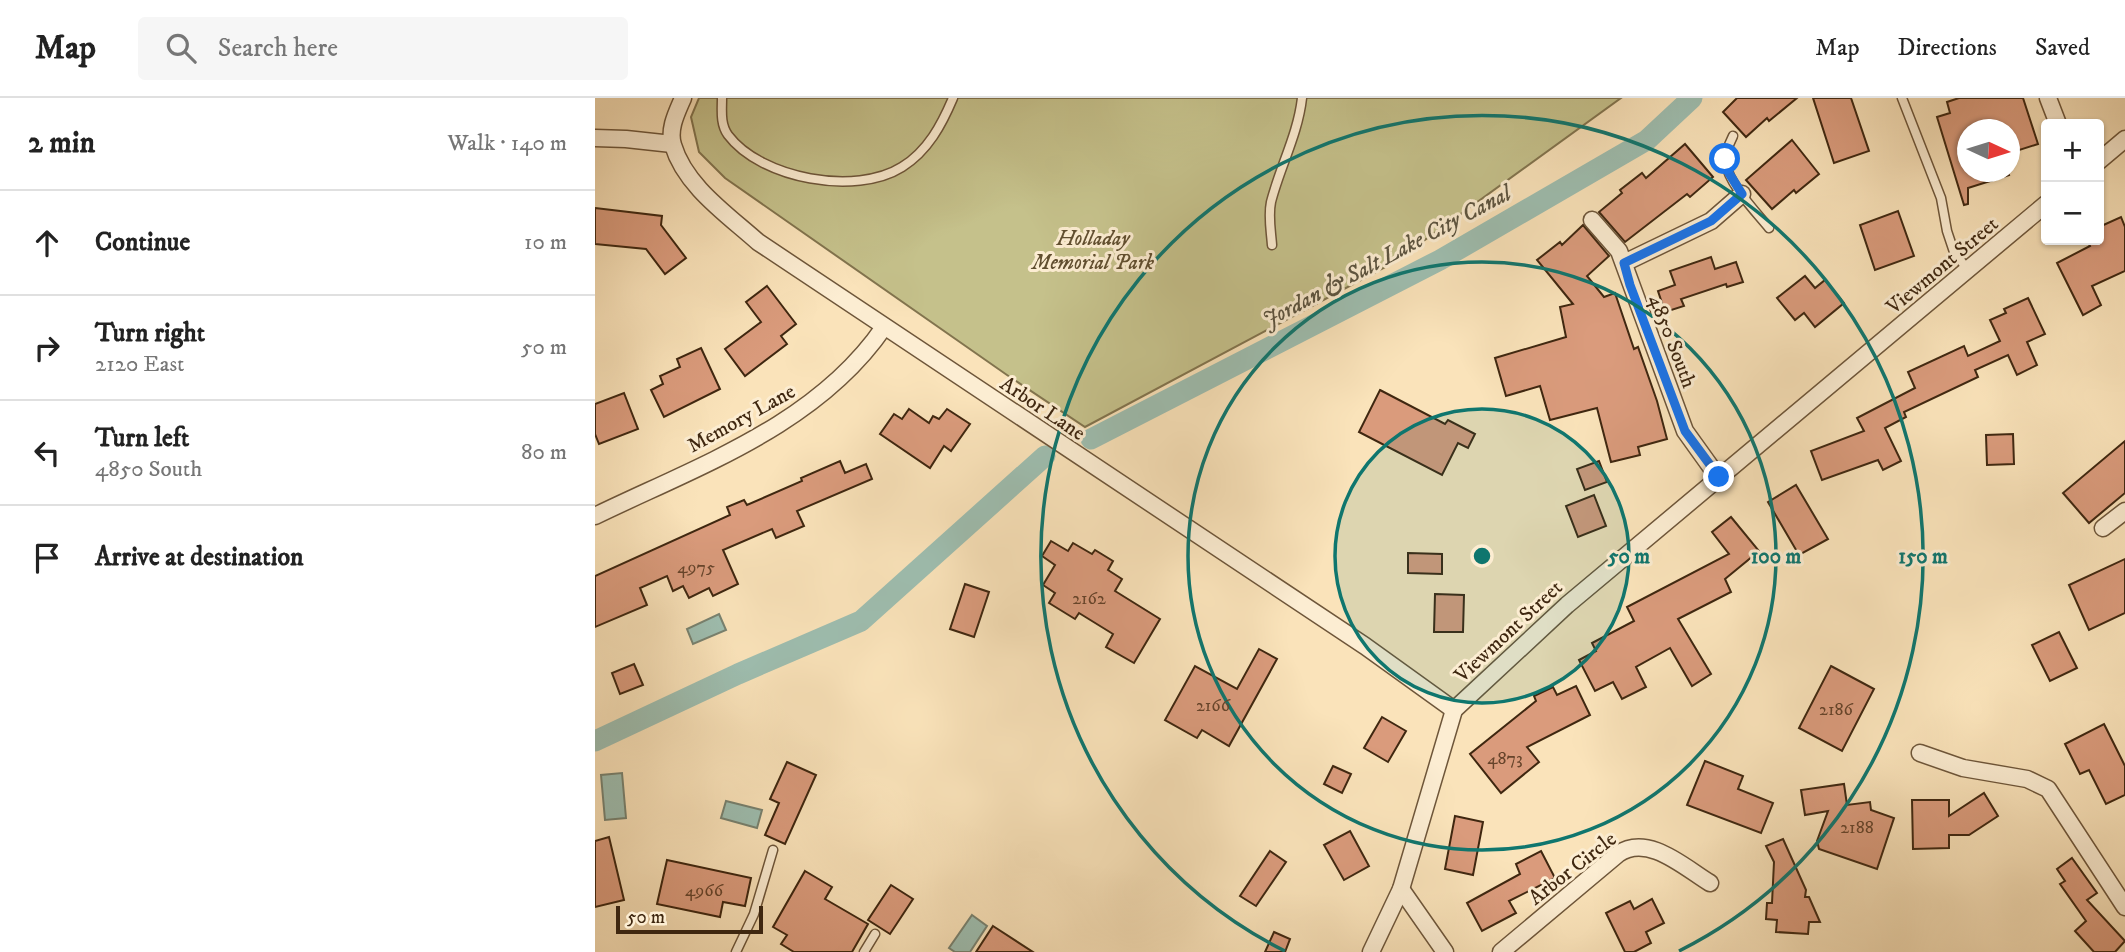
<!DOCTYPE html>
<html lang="en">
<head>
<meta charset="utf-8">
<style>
	:root { --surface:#fff; --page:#f6f6f6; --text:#222; --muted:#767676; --line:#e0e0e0 }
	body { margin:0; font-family:"IM FELL DW Pica",serif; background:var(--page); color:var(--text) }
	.controls { position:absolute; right:21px; top:21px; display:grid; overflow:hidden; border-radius:7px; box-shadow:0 2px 5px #0004 }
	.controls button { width:63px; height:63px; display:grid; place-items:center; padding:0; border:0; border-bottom:2px solid var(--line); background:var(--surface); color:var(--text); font:35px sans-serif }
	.compass { position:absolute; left:1362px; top:21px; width:63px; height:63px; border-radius:50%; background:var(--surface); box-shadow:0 2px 5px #0004; rotate:94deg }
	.scale { position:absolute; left:21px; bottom:18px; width:147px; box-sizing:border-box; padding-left:7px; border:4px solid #3f2710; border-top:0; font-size:19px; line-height:24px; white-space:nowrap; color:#3f2710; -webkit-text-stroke:5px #fcedd2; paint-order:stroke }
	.stop { position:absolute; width:21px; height:21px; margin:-16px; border:5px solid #1a73e8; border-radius:50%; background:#fff }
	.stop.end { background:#1a73e8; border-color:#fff; box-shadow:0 2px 7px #0008 }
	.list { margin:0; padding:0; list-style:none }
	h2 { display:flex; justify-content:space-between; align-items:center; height:91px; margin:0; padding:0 28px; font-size:30px }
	h2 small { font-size:23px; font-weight:400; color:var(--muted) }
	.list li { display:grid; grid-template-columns:46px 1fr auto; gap:21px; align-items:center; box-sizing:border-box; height:105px; padding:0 28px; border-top:2px solid var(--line) }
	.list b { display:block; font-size:26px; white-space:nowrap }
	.list p { margin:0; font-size:23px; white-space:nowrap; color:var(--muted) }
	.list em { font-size:23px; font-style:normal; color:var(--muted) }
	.icon { flex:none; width:38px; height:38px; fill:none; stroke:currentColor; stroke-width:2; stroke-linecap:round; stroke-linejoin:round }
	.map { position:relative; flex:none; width:1530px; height:854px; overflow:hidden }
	header { display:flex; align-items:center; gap:42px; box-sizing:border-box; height:98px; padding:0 35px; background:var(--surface); border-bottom:2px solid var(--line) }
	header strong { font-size:33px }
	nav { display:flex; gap:38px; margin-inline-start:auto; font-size:24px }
	.search { width:490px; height:63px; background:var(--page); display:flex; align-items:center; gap:18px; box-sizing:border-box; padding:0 24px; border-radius:7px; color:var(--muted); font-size:26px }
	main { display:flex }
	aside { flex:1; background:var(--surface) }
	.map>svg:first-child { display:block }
	.green { fill:#c5c18b; stroke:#82744e; stroke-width:2 }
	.water { fill:#9ebeb0; stroke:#788270; stroke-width:2 }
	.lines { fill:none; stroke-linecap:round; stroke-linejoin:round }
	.canal { stroke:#9ebeb0; stroke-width:21 }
	.building { fill:#da9b7c; stroke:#3f2710; stroke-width:2 }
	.service-casing { stroke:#6e563a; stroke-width:11 }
	.minor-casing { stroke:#6e563a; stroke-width:19 }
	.service { stroke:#fcedd2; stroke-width:8 }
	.minor { stroke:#fcedd2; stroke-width:16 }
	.route { stroke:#1a73e8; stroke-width:9 }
	.ring { fill:none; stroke:#0f766e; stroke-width:3.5 }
	.labels { text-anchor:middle; stroke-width:6; stroke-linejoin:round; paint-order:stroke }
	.number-label { font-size:18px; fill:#66442b }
	.park-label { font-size:21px; font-style:italic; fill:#604e2f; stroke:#fcedd2 }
	.street-label { font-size:21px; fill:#3f2710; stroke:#fcedd2 }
	.water-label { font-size:23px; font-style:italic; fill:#5c5440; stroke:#fcedd2 }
	.centre { fill:#0f766e; stroke:#fcedd2; stroke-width:3.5 }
	.ring-label { font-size:21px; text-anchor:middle; font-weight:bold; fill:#0f766e; stroke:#fcedd2; stroke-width:6; stroke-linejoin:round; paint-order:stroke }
</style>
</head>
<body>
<header>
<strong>Map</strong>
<div class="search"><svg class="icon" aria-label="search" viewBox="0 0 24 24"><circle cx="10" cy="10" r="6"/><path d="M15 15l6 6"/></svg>Search here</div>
<nav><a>Map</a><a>Directions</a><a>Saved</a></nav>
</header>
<main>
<aside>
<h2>2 min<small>Walk · 140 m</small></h2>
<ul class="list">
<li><svg class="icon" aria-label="ahead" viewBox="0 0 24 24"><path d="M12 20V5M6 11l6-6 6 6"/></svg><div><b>Continue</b></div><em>10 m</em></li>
<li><svg class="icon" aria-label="right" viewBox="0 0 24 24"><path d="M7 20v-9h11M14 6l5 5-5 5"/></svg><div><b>Turn right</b><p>2120 East</p></div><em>50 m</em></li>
<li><svg class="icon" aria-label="left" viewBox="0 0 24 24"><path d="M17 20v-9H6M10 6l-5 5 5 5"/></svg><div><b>Turn left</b><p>4850 South</p></div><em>80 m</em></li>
<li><svg class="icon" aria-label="arrive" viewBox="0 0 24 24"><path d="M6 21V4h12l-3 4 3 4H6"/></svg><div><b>Arrive at destination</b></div></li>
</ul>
</aside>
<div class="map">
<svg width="1530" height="854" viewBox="0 0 1530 854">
	<rect width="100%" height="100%" fill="#fae3ba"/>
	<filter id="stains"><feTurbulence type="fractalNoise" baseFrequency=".00286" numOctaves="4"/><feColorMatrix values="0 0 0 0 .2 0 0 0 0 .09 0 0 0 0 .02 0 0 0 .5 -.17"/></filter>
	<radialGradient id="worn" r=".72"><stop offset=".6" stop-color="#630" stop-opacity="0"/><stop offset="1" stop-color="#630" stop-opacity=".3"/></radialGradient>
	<polygon class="green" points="104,0 1026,0 798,165 490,329 412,277 130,80 104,54 96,19"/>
	<g class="water">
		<polygon points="124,516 131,532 98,546 92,531"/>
		<polygon points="27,675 31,720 10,722 6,677"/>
		<polygon points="131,703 167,712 162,730 126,720"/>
		<polygon points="377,817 392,828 375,854 360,854 354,850"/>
	</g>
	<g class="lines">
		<g class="canal">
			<polyline points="496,341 845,162 1052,42 1097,0"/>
			<polyline points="0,643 143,576 266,523 450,358"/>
		</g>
	</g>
	<g class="building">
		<polygon points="1142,0 1202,0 1174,23 1172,20 1151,39 1128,14"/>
		<polygon points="1218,0 1256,0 1274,53 1239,65"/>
		<polygon points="1364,0 1428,0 1443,46 1415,55 1415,32 1373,32 1373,74 1413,74 1414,77 1373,90 1373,106 1369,107 1342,19 1355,15 1352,4"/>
		<polygon points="1197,42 1224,76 1201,95 1199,92 1177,111 1151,82"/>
		<polygon points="1090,46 1118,79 1095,99 1092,96 1030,144 1004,114 1027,95 1025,92 1047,75 1051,80"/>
		<polygon points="0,110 67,118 66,127 91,160 70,176 51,151 0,146"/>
		<polygon points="1303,113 1319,158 1280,172 1265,127"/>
		<polygon points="1526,119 1530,129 1530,173 1497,188 1506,207 1488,217 1462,165 1495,148 1492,142 1504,142 1504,129"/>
		<polygon points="988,127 1014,158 992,178 1009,199 1020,195 1039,251 1043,249 1062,303 1072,341 1043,349 1045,357 1016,364 1002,310 955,322 945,288 911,298 900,260 971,239 965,209 978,206 942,162 965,144 967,147"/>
		<polygon points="1116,159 1120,171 1141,164 1148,184 1132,189 1131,186 1086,201 1089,208 1070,214 1063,193 1080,187 1075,173"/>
		<polygon points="1210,178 1220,190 1230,182 1249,205 1220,229 1209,215 1200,222 1182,200"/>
		<polygon points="172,188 201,226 186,238 192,246 150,278 130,251 166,224 151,204"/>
		<polygon points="1433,200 1450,236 1432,244 1442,267 1422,277 1413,257 1380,272 1383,279 1309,314 1311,319 1290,330 1306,363 1288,372 1283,362 1227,382 1216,353 1269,333 1262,320 1320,290 1313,274 1369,248 1373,258 1405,243 1395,222 1411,215 1409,211"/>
		<polygon points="106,250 125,291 69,319 56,292 68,286 65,278 85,269 82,261"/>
		<polygon points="785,292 850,326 853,322 880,336 873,350 863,345 847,377 764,334"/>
		<polygon points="29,295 43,331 4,346 0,336 0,306"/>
		<polygon points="314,311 334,325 338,318 344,321 352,311 375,326 356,353 349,348 335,370 285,336 299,316 307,321"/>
		<polygon points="1418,336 1419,366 1392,367 1391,337"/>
		<polygon points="1530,343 1530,395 1494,425 1468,395"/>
		<polygon points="245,363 250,375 271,366 277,381 202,413 209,428 181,440 177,431 128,452 143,486 118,498 114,490 94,500 88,488 78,493 72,478 45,490 52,507 0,529 0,478 135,417 132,409 149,402 152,407 207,383 206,380"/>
		<polygon points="1004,363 1012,384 990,392 982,371"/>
		<polygon points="1201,387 1233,441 1204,457 1173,404"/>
		<polygon points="999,397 1011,428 983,439 971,408"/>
		<polygon points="1136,419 1164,453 1130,481 1136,494 1083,521 1116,576 1097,588 1075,550 1041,569 1051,589 1027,601 1018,584 1000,593 984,562 1001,553 997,545 1039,523 1032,509 1134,456 1117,434"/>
		<polygon points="456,443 473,453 478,445 497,456 500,452 518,463 513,472 527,481 520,493 565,521 539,565 511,549 518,536 484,515 480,521 454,505 460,495 448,487 460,467 447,458"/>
		<polygon points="813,455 847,456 847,476 813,475"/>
		<polygon points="1530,461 1530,515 1494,532 1474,487"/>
		<polygon points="370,486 394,494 379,539 355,531"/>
		<polygon points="840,496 869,497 868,534 839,534"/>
		<polygon points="1464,534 1482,570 1455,583 1437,547"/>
		<polygon points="664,551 682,561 634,648 607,632 602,640 570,622 600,568 642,591"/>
		<polygon points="39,566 48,587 25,596 17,575"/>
		<polygon points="1236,568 1279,591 1247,653 1204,630"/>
		<polygon points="981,588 995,617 932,649 944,664 906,695 875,656 941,603 939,598 958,589 962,597"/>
		<polygon points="787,619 811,633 793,664 769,650"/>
		<polygon points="1509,626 1530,668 1530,697 1511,706 1494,672 1485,676 1470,646"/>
		<polygon points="1110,663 1148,678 1143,691 1178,705 1166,735 1092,707"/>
		<polygon points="192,664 221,677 190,746 170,737 184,705 175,701"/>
		<polygon points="738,668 756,676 747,695 729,686"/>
		<polygon points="1249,686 1252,707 1275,704 1276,712 1299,720 1282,771 1224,751 1222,743 1233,713 1210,717 1206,692"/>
		<polygon points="1389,695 1403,718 1374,737 1354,737 1354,750 1318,751 1317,702 1354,702 1354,718"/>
		<polygon points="860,718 888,724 878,777 850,771"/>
		<polygon points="755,733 774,768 749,782 729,747"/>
		<polygon points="14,739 29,802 0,809 0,743"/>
		<polygon points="1188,741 1211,792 1210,799 1214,799 1225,824 1214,824 1213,836 1181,834 1182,822 1171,821 1172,805 1177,805 1179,764 1171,748"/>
		<polygon points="675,753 691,764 661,808 645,798"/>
		<polygon points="946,753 960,780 914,803 921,815 887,833 872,805 925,776 921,766"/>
		<polygon points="1477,760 1502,795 1492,802 1530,843 1520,854 1499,854 1480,833 1491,823 1465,786 1470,783 1462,771"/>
		<polygon points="72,762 156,780 150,808 128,804 125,819 62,806"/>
		<polygon points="210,773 237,789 230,801 273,826 257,854 199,854 186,846 192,837 178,829"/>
		<polygon points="296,787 318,801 295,836 273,822"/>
		<polygon points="1057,801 1069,825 1051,834 1056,845 1039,854 1030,854 1011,815 1035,803 1039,811"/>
		<polygon points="398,828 438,854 381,854"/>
		<polygon points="679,834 695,841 690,854 670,854"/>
	</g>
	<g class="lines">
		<defs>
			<g id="service">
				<path d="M127,0C127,12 125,26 133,37C166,81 261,98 307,69C333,53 347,26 358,0"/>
				<polyline points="1307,0 1346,100 1352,133 1359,154 1373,172"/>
				<path d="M1138,38C1134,46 1130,55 1131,65C1133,85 1161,114 1174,130"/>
				<path d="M677,147C676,133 673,118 676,104C685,69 703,36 707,0"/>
				<polyline points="141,854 159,816 178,752"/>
				<polyline points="269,854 280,836"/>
			</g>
			<g id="minor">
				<path d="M88,0C82,14 73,31 78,47C90,88 133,117 163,144L770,548L859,612"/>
				<polyline points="1453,0 1463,26"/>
				<polyline points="0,40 31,41 77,46"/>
				<polyline points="1504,63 1530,41"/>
				<polyline points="997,122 1024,153 1090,333 1123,379"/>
				<polyline points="1029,165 1116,123 1147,96"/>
				<path d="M0,418C103,368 222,327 289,229"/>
				<polyline points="1508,430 1530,413"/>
				<polyline points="1325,655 1368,670 1432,681 1453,691 1530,809"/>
				<polyline points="806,791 850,854"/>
				<polyline points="776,854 806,791 859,612 972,507 1451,106"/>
				<path d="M906,854L1023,756C1053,735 1090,770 1115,785"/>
			</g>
		</defs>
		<use href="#service" class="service-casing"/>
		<use href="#minor" class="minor-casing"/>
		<use href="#service" class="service"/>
		<use href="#minor" class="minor"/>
	</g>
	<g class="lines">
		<polyline class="route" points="1124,379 1090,333 1035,187 1029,165 1116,123 1147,96 1132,72 1130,61"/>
	</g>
	<circle cx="887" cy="458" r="147" fill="#0f766e" fill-opacity=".12"/>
	<g class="ring">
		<circle cx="887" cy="458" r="147"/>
		<circle cx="887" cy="458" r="294"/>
		<path d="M690 853A441 441 0 1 1 1084 853"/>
	</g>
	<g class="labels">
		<g class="number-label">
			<text x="101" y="475">4975</text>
			<text x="494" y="506">2162</text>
			<text x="618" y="613">2166</text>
			<text x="1241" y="617">2186</text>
			<text x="910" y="666">4873</text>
			<text x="1262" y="735">2188</text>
			<text x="109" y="798">4966</text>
		</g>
		<g class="park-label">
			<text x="498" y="147">Holladay<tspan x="498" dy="24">Memorial Park</tspan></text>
		</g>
		<g class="street-label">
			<text transform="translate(1347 167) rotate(-40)" y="7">Viewmont Street</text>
			<text transform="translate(1078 243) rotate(69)" y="7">4850 South</text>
			<text transform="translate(448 310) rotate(34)" y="7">Arbor Lane</text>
			<text transform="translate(146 320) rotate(-29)" y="7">Memory Lane</text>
			<text transform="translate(913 533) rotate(-43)" y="7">Viewmont Street</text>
			<text transform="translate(977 770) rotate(-38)" y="7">Arbor Circle</text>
		</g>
		<g class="water-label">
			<text transform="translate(791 158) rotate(-28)" y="8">Jordan &amp; Salt Lake City Canal</text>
		</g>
	</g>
	<circle cx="887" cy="458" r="10" class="centre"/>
	<g class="ring-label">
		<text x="1034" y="465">50 m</text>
		<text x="1181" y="465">100 m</text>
		<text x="1328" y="465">150 m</text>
	</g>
	<rect width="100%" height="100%" filter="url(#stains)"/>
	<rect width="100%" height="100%" fill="url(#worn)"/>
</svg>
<div class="controls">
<button>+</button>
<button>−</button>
</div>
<svg class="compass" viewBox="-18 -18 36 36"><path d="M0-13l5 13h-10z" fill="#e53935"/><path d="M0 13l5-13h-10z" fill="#767676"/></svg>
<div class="scale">50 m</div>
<div class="stop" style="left:1130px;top:61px"></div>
<div class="stop end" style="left:1124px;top:379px"></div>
</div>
</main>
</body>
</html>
